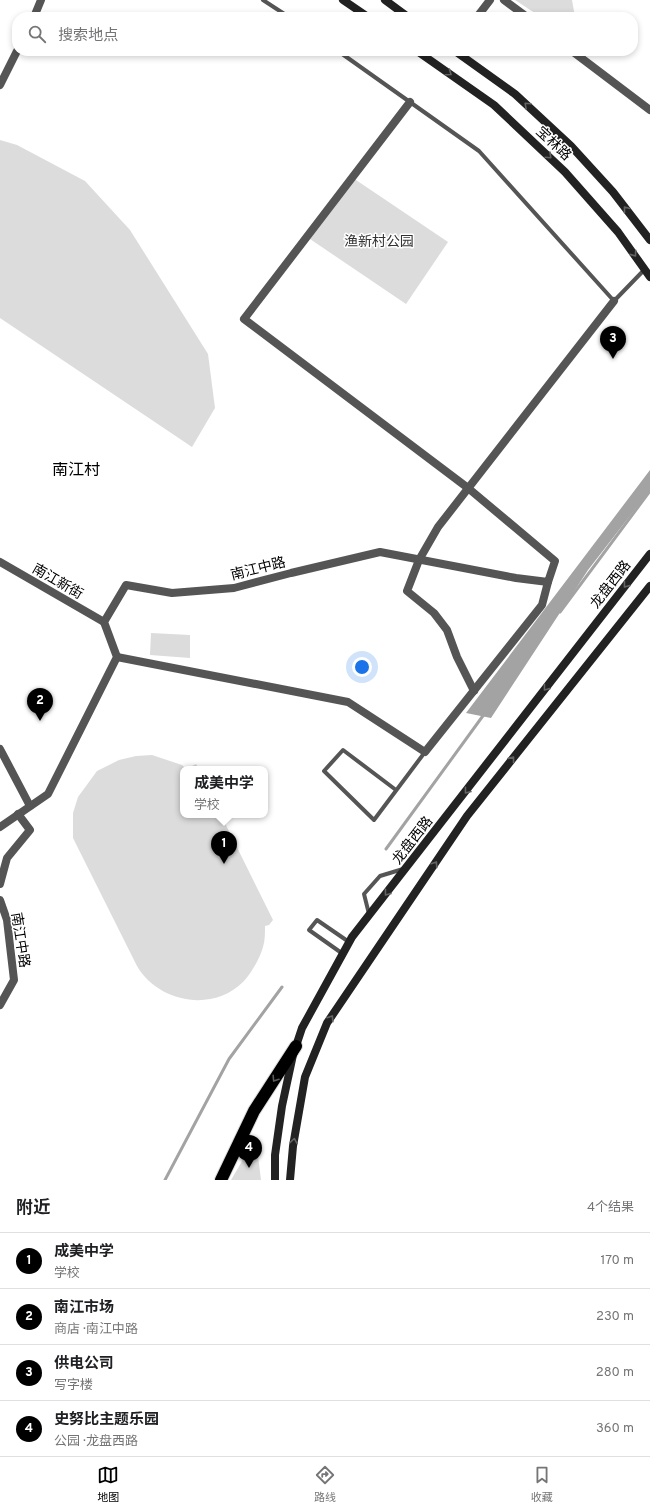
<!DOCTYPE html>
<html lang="zh">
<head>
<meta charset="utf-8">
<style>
	:root { --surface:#fff; --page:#f6f6f6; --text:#202124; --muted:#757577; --line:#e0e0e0; --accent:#000 }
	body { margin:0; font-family:Overpass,"Noto Sans SC",sans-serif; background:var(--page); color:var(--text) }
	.you { position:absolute; left:362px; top:667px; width:14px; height:14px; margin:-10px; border:3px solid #fff; border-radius:50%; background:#1a73e8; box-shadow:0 0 0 6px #1a73e833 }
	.badge { display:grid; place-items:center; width:26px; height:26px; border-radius:50%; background:var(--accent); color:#fff; font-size:13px; font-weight:700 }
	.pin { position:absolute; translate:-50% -33px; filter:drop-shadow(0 1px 2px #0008) }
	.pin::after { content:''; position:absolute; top:21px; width:14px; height:12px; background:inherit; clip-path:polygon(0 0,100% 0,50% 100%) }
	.popup { position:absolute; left:180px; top:766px; width:88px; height:52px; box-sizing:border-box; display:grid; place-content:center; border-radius:8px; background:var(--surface); filter:drop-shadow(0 1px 3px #0005); font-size:13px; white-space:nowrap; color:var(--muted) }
	.popup b { font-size:15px; color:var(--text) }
	.popup::after { content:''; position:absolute; left:50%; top:100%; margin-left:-8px; border:8px solid transparent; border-top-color:var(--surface) }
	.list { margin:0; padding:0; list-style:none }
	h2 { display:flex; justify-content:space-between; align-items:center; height:52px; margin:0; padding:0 16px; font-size:17px }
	h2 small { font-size:13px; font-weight:400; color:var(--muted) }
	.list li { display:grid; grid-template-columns:26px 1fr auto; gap:12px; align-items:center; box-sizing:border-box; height:56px; padding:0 16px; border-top:1px solid var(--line) }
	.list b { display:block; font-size:15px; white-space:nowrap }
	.list p { margin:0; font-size:13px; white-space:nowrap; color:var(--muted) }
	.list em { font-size:13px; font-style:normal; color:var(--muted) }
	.icon { flex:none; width:22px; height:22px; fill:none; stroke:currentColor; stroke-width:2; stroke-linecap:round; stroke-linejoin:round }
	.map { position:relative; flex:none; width:650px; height:1180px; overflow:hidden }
	.search { position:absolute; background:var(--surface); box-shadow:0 2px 6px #0003; left:12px; right:12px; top:12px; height:44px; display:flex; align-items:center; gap:10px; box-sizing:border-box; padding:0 14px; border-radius:16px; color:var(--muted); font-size:15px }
	.sheet { height:276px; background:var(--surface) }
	nav { display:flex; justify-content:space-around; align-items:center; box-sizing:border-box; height:56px; border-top:1px solid var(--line); background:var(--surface); font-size:11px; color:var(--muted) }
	nav a { display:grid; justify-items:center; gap:2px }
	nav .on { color:var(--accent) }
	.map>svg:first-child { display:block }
	.green { fill:#dcdcdc }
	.water { fill:#a3a3a3 }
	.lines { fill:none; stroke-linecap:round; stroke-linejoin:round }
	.stream { stroke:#a3a3a3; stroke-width:3 }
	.highway-casing { stroke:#dbdbdb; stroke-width:14 }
	.lane { stroke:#555; stroke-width:4 }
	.street { stroke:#555; stroke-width:8 }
	.secondary { stroke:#222; stroke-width:8 }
	.highway { stroke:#000; stroke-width:12 }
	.oneway { stroke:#646464 }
	.oneway2 { stroke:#595959 }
	.labels { text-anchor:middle; stroke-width:3; stroke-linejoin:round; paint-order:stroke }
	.street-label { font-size:14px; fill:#000; stroke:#fff }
	.park-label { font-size:14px; fill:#333; stroke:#fff }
	.quarter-label { font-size:16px; fill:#000; stroke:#fff }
</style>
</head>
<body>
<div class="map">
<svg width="650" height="1180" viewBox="0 0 650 1180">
	<rect width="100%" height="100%" fill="#fff"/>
	<g class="green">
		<polygon points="515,0 572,0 575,17 541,17"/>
		<polygon points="0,140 17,145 85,181 130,230 208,354 215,408 192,447 0,318"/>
		<polygon points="353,178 448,242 406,304 310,239"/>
		<polygon points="151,633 190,635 190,658 150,655"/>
		<path d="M152,755L182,765L186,769L196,764L199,769H183V815H221L273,920L269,925L265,926C265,933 265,941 263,947C260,958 251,974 243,982C212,1013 158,1002 137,966L73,838V813L78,797L97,771L119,760L136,756Z"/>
		<polygon points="248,1151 258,1156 261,1180 231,1180"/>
	</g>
	<polygon class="water" points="650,470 650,490 588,570 491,718 466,713"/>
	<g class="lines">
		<g class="stream">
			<polyline points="560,612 650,491"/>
			<polyline points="386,849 485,713"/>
			<polyline points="165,1180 229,1059 282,987"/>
		</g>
		<defs>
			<polyline id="highway" points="221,1180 254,1111 296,1046"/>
		</defs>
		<use href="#highway" class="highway-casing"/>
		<g class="lane">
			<polyline points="263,0 289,17"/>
			<polyline points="338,51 479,151 614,301 645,269"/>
			<polyline points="396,790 343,750 324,771 374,820 425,752"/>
			<polyline points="369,914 364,894 380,876 403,869"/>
			<polyline points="343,954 309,930 317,920 349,942"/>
		</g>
		<g class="street">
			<polyline points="504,0 527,17"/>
			<polyline points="34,17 41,0"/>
			<polyline points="477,17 490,0"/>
			<polyline points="572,51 650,110"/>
			<polyline points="0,85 17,51"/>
			<polyline points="0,562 104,622"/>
			<polyline points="117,657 348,702 425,752 542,605 548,582"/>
			<polyline points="474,691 457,657 447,630 434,613 407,591 419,560 438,527 614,301"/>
			<polyline points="0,749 30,806"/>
			<polyline points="0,827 48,794 117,657 104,622 126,585 172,593 234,588 291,573 380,552 516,578 548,582 555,561 468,488 244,319 410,102"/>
			<polyline points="0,884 7,858 30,830 18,814"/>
			<polyline points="0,900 7,920 14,980 0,1005"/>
		</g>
		<g class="secondary">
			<polyline points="343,0 368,17"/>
			<polyline points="385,0 408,17"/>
			<polyline points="417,51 494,105 565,172 618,232 650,277"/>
			<polyline points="455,51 515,94 571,146 613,192 650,240"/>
			<polyline points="275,1180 275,1155 282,1106 293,1055 302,1028 352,937 650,554"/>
			<polyline points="290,1180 293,1146 305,1077 327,1023 467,816 650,586"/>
		</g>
		<use href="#highway" class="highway"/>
	</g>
	<defs><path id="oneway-chevron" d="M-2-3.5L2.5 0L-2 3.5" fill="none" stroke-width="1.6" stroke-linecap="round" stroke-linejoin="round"/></defs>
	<g class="oneway">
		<use href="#oneway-chevron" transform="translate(449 73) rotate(35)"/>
		<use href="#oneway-chevron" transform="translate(527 105) rotate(-137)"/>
		<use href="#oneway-chevron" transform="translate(549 156) rotate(43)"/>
		<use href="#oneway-chevron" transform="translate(626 209) rotate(-128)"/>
		<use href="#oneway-chevron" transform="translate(634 254) rotate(55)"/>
		<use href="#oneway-chevron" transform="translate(626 585) rotate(128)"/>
		<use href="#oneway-chevron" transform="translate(546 688) rotate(128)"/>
		<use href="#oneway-chevron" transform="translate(512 759) rotate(-52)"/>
		<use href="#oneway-chevron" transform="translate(467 791) rotate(128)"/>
		<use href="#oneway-chevron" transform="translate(435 864) rotate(-56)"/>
		<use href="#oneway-chevron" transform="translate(387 893) rotate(128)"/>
		<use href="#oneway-chevron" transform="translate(331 1018) rotate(-57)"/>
		<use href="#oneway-chevron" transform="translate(294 1141) rotate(-81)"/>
	</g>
	<use class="oneway2" href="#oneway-chevron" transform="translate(275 1079) rotate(123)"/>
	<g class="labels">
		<g class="street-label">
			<text transform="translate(554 143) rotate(43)" y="5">宝林路</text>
			<text transform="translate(258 568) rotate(-14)" y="5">南江中路</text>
			<text transform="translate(58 581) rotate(30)" y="5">南江新街</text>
			<text transform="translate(610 584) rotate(-52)" y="5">龙盘西路</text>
			<text transform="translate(412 840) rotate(-52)" y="5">龙盘西路</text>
			<text transform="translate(21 940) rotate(81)" y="5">南江中路</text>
		</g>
		<g class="park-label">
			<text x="379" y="246">渔新村公园</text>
		</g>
		<g class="quarter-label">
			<text x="76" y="475">南江村</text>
		</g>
	</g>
</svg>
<div class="you"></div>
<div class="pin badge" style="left:224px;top:864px">1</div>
<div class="popup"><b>成美中学</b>学校</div>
<div class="pin badge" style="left:40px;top:721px">2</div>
<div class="pin badge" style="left:613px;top:359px">3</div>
<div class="pin badge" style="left:249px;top:1168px">4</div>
<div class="search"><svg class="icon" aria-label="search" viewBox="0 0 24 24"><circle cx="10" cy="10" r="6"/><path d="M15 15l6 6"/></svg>搜索地点</div>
</div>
<section class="sheet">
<h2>附近<small>4个结果</small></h2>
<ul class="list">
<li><span class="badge">1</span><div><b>成美中学</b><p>学校</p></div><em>170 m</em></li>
<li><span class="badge">2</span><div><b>南江市场</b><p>商店 · 南江中路</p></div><em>230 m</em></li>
<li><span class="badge">3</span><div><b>供电公司</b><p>写字楼</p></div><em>280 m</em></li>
<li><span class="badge">4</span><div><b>史努比主题乐园</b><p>公园 · 龙盘西路</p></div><em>360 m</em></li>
</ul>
</section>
<nav>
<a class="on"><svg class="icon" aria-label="map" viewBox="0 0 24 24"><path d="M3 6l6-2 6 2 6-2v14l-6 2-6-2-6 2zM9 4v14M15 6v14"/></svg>地图</a>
<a><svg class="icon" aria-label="directions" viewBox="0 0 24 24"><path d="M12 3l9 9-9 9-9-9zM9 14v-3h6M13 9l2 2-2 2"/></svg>路线</a>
<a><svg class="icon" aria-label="saved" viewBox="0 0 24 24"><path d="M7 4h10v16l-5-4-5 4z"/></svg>收藏</a>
</nav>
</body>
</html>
